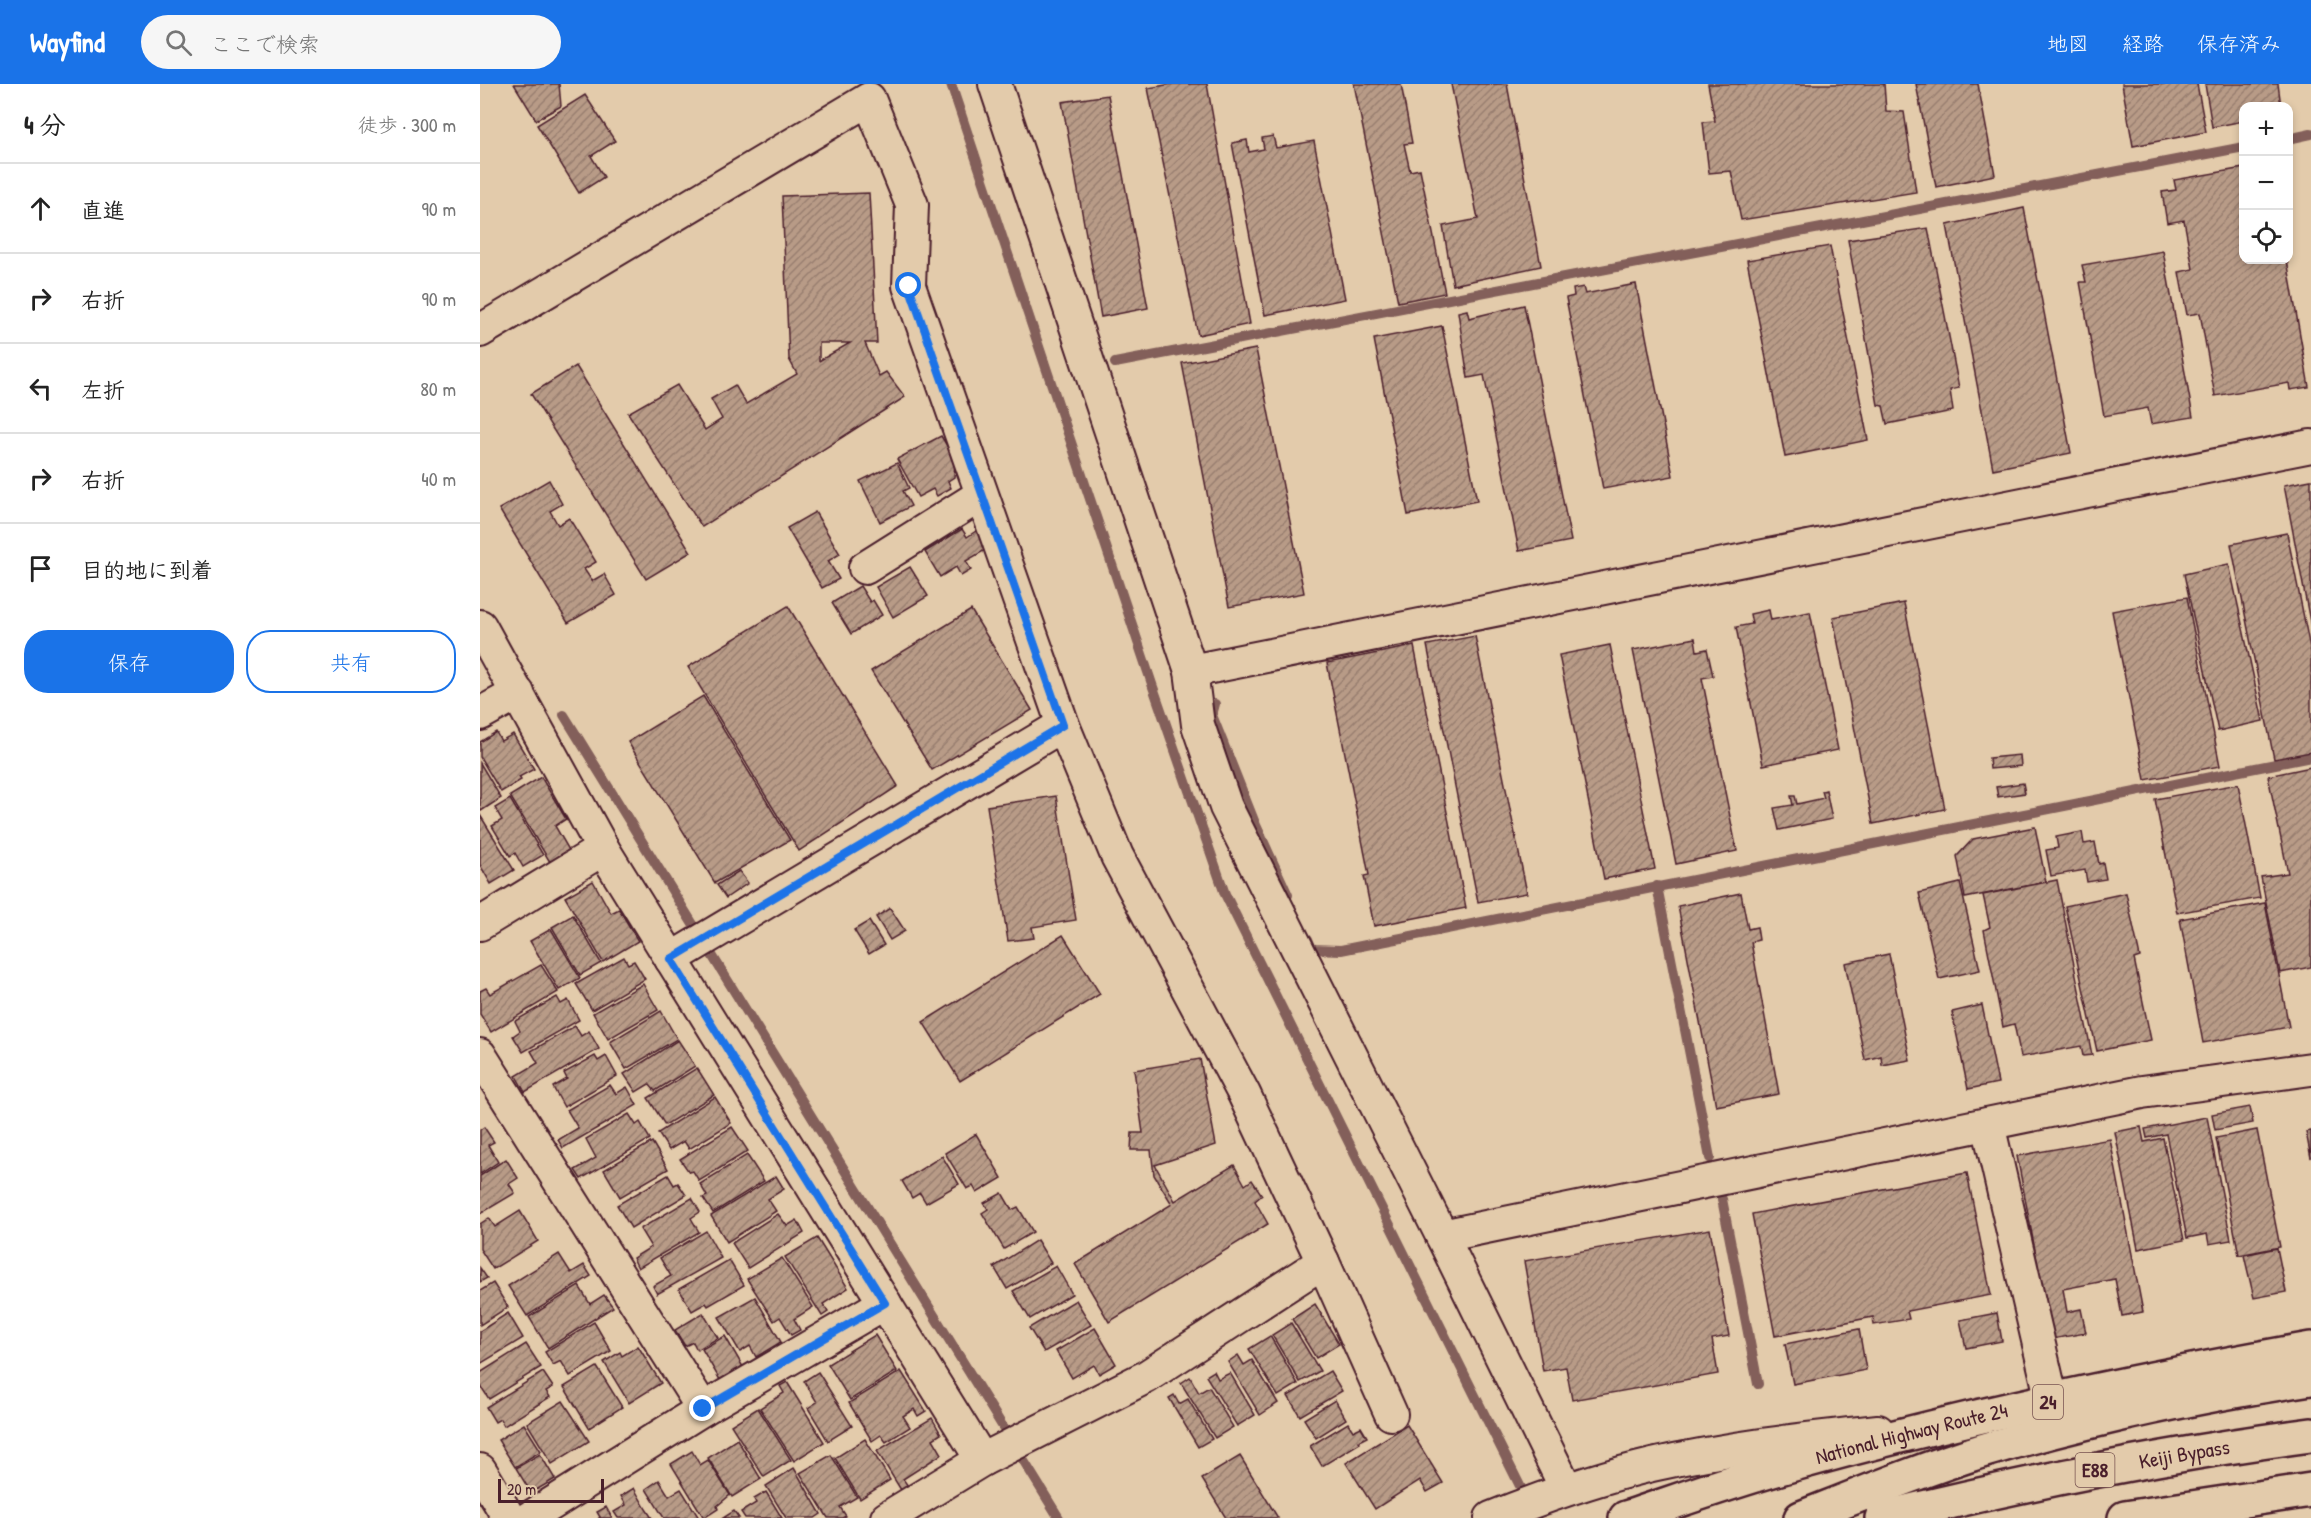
<!DOCTYPE html>
<html lang="ja">
<head>
<meta charset="utf-8">
<style>
	:root { --surface:#fff; --page:#f6f6f6; --text:#222; --muted:#767676; --line:#e0e0e0; --accent:#1a73e8 }
	body { margin:0; font-family:"Patrick Hand","Klee One",sans-serif; background:var(--page); color:var(--text) }
	.controls { position:absolute; right:18px; top:18px; display:grid; overflow:hidden; border-radius:12px; box-shadow:0 3px 9px #0003 }
	.controls button { width:54px; height:54px; display:grid; place-items:center; padding:0; border:0; border-bottom:2px solid var(--line); background:var(--surface); color:var(--text); font:30px sans-serif }
	.scale { position:absolute; left:18px; bottom:15px; width:106px; box-sizing:border-box; padding-left:6px; border:3px solid #4a1f2b; border-top:0; font-size:16px; line-height:21px; white-space:nowrap; color:#4a1f2b; -webkit-text-stroke:4px #e3cbab; paint-order:stroke }
	.stop { position:absolute; width:18px; height:18px; margin:-14px; border:4px solid #1a73e8; border-radius:50%; background:#fff }
	.stop.end { background:#1a73e8; border-color:#fff; box-shadow:0 2px 6px #0008 }
	.list { margin:0; padding:0; list-style:none }
	h2 { display:flex; justify-content:space-between; align-items:center; height:78px; margin:0; padding:0 24px; font-size:26px }
	h2 small { font-size:20px; font-weight:400; color:var(--muted) }
	.list li { display:grid; grid-template-columns:39px 1fr auto; gap:18px; align-items:center; box-sizing:border-box; height:90px; padding:0 24px; border-top:2px solid var(--line) }
	.list b { display:block; font-size:22px; white-space:nowrap }
	.list em { font-size:20px; font-style:normal; color:var(--muted) }
	.actions { display:flex; gap:12px; padding:18px 24px }
	.actions a { flex:1; padding:14px 0; border:2px solid var(--accent); border-radius:24px; text-align:center; font-size:21px; color:var(--accent) }
	.actions .main { background:var(--accent); color:#fff }
	.icon { flex:none; width:33px; height:33px; fill:none; stroke:currentColor; stroke-width:2; stroke-linecap:round; stroke-linejoin:round }
	.map { position:relative; flex:none; width:1831px; height:1434px; overflow:hidden }
	header { display:flex; align-items:center; gap:36px; box-sizing:border-box; height:84px; padding:0 30px; background:var(--accent); color:#fff }
	header strong { font-size:28px }
	nav { display:flex; gap:33px; margin-inline-start:auto; font-size:21px }
	.search { width:420px; height:54px; background:var(--page); display:flex; align-items:center; gap:15px; box-sizing:border-box; padding:0 21px; border-radius:33px; color:var(--muted); font-size:22px }
	main { display:flex }
	aside { flex:1; background:var(--surface) }
	.map>svg:first-child { display:block }
	.lines { fill:none; stroke-linecap:round; stroke-linejoin:round }
	.stream { stroke:#835f5a; stroke-width:10 }
	.building { fill:url(#building-hatch); stroke:#4a1f2b; stroke-width:1.5; fill-rule:evenodd }
	.minor-casing { stroke:#4a1f2b; stroke-width:36 }
	.trunk-casing { stroke:#4a1f2b; stroke-width:38 }
	.motorway-casing { stroke:#4a1f2b; stroke-width:38 }
	.minor { stroke:#e3cbab; stroke-width:32 }
	.trunk { stroke:#e3cbab; stroke-width:33 }
	.motorway { stroke:#e3cbab; stroke-width:33 }
	.route { stroke:#1a73e8; stroke-width:8 }
	.labels { text-anchor:middle; stroke-width:4.5; stroke-linejoin:round; paint-order:stroke }
	.shield { fill:#e3cbab; stroke:#785351; stroke-width:1.5 }
	.shield-label { font-size:20px; font-weight:bold; fill:#4a1f2b }
	.street-label { font-size:21px; fill:#4a1f2b; stroke:#e3cbab }
</style>
</head>
<body>
<header>
<strong>Wayfind</strong>
<div class="search"><svg class="icon" aria-label="search" viewBox="0 0 24 24"><circle cx="10" cy="10" r="6"/><path d="M15 15l6 6"/></svg>ここで検索</div>
<nav><a>地図</a><a>経路</a><a>保存済み</a></nav>
</header>
<main>
<aside>
<h2>4 分<small>徒歩 · 300 m</small></h2>
<ul class="list">
<li><svg class="icon" aria-label="ahead" viewBox="0 0 24 24"><path d="M12 20V5M6 11l6-6 6 6"/></svg><div><b>直進</b></div><em>90 m</em></li>
<li><svg class="icon" aria-label="right" viewBox="0 0 24 24"><path d="M7 20v-9h11M14 6l5 5-5 5"/></svg><div><b>右折</b></div><em>90 m</em></li>
<li><svg class="icon" aria-label="left" viewBox="0 0 24 24"><path d="M17 20v-9H6M10 6l-5 5 5 5"/></svg><div><b>左折</b></div><em>80 m</em></li>
<li><svg class="icon" aria-label="right" viewBox="0 0 24 24"><path d="M7 20v-9h11M14 6l5 5-5 5"/></svg><div><b>右折</b></div><em>40 m</em></li>
<li><svg class="icon" aria-label="arrive" viewBox="0 0 24 24"><path d="M6 21V4h12l-3 4 3 4H6"/></svg><div><b>目的地に到着</b></div></li>
</ul>
<div class="actions"><a class="main">保存</a><a>共有</a></div>
</aside>
<div class="map">
<svg width="1831" height="1434" viewBox="0 0 1831 1434">
	<defs>
		<pattern id="building-hatch" width="6" height="6" patternUnits="userSpaceOnUse" patternTransform="scale(1.5)"><rect width="6" height="6" fill="#b89b87"/><path d="M-1 1l2-2M0 6l6-6M5 7l2-2" fill="none" stroke="#987e6f"/></pattern>
	</defs>
	<rect width="100%" height="100%" fill="#e3cbab"/>
	<filter id="ink" filterUnits="userSpaceOnUse"><feTurbulence type="fractalNoise" baseFrequency=".0167" numOctaves="2"/><feDisplacementMap in="SourceGraphic" scale="12" xChannelSelector="R" yChannelSelector="G"/><feConvolveMatrix kernelMatrix="1 2 1 2 8 2 1 2 1" color-interpolation-filters="sRGB"/></filter>
	<g filter="url(#ink)">
		<g class="lines">
			<g class="stream">
				<polyline points="471,0 673,603 745,810 1056,1434"/>
				<polyline points="1808,55 1831,50"/>
				<polyline points="635,279 1764,63"/>
				<polyline points="735,620 732,631 775,739 808,811"/>
				<polyline points="84,631 579,1434"/>
				<polyline points="1177,802 1230,1074"/>
				<polyline points="828,855 832,865 861,866 1831,673"/>
				<polyline points="1242,1115 1278,1300"/>
			</g>
		</g>
		<g class="building">
			<polygon points="34,0 79,0 81,22 56,36"/>
			<polygon points="692,0 727,0 770,240 718,251 668,4"/>
			<polygon points="874,0 921,0 932,59 924,60 930,87 940,85 965,209 918,218"/>
			<polygon points="971,0 1027,0 1061,182 973,201 963,142 998,135"/>
			<polygon points="1228,0 1404,0 1406,27 1424,28 1436,108 1261,136 1251,87 1229,89 1223,38 1235,37"/>
			<polygon points="1436,0 1498,0 1515,91 1456,103"/>
			<polygon points="1642,0 1717,0 1726,48 1653,62"/>
			<polygon points="1725,0 1798,0 1801,22 1764,22 1764,37 1732,43"/>
			<polygon points="105,11 135,57 111,72 124,93 99,109 57,41"/>
			<polygon points="628,11 668,224 621,233 582,18"/>
			<polygon points="793,52 796,64 834,57 865,215 785,231 752,59 767,56 769,68 784,65 782,54"/>
			<polygon points="1764,84 1764,176 1807,176 1829,303 1810,306 1809,299 1735,312 1720,229 1707,231 1699,188 1713,185 1704,136 1687,139 1682,108 1696,106 1694,96"/>
			<path d="M389,109L397,259H385L399,292L406,288L425,313L222,443L148,329L197,301L225,346L242,335L231,315L255,301L266,320L317,290L309,275L302,112ZM339,259H370L339,277Z"/>
			<polygon points="1544,124 1591,369 1513,385 1467,141"/>
			<polygon points="1448,144 1479,304 1470,306 1473,327 1407,340 1403,322 1398,321 1368,156"/>
			<polygon points="1350,162 1388,356 1305,373 1267,176"/>
			<polygon points="1683,167 1713,333 1671,340 1668,324 1624,332 1600,198 1606,198 1602,181"/>
			<polygon points="1156,200 1193,392 1123,405 1086,214 1094,212 1093,205 1103,203 1105,210"/>
			<polygon points="1044,221 1091,457 1039,467 1004,291 988,294 978,228 987,226 989,234"/>
			<polygon points="962,242 997,417 928,431 894,255"/>
			<polygon points="776,265 824,509 749,523 702,279"/>
			<polygon points="96,282 211,468 166,495 51,310"/>
			<polygon points="461,352 475,375 474,393 468,397 471,404 457,412 453,405 438,413 417,375"/>
			<polygon points="417,379 429,404 423,407 431,422 400,438 380,397"/>
			<polygon points="69,396 82,420 70,427 78,441 89,434 116,478 104,485 112,497 124,490 136,511 88,539 19,425"/>
			<polygon points="1831,396 1831,543 1804,401"/>
			<polygon points="335,428 360,470 348,477 359,495 342,504 307,444"/>
			<polygon points="482,445 487,453 496,447 507,465 486,477 491,486 481,492 476,483 460,493 445,468"/>
			<polygon points="1807,449 1831,569 1831,668 1794,675 1751,460"/>
			<polygon points="1749,480 1783,637 1738,647 1704,490"/>
			<polygon points="430,483 448,512 413,533 396,503"/>
			<polygon points="380,502 390,518 393,516 402,531 371,550 352,519"/>
			<polygon points="1707,513 1740,682 1665,696 1632,527"/>
			<polygon points="1424,519 1465,725 1393,740 1353,533"/>
			<polygon points="308,522 418,702 319,767 208,583"/>
			<polygon points="491,526 552,626 452,686 391,587"/>
			<polygon points="1289,526 1291,536 1330,528 1358,666 1283,681 1256,543 1272,540 1270,530"/>
			<polygon points="995,552 1047,809 998,818 947,561"/>
			<polygon points="1215,554 1217,567 1227,565 1233,592 1222,594 1257,767 1196,780 1153,566"/>
			<polygon points="1130,561 1175,785 1124,795 1079,571"/>
			<polygon points="934,562 986,824 894,842 884,792 889,791 847,579"/>
			<polygon points="223,612 310,756 235,799 148,658"/>
			<polygon points="16,648 21,657 33,650 54,685 39,693 41,696 21,708 0,673 0,658"/>
			<polygon points="1540,671 1541,682 1510,685 1509,674"/>
			<polygon points="0,679 21,714 1,727 0,724"/>
			<polygon points="1831,683 1831,883 1800,889 1781,793 1808,789 1788,692"/>
			<polygon points="61,693 86,735 75,742 89,766 70,778 30,712"/>
			<polygon points="1543,699 1545,709 1518,713 1516,703"/>
			<polygon points="1758,700 1780,814 1697,829 1675,715"/>
			<polygon points="1346,706 1352,735 1299,746 1294,724 1313,721 1311,712 1315,712 1317,720 1344,714 1342,707"/>
			<polygon points="576,712 596,836 552,843 554,854 528,857 507,722"/>
			<polygon points="30,715 63,771 43,783 35,769 30,772 12,742 22,736 15,724"/>
			<polygon points="0,731 34,786 11,800 0,781"/>
			<polygon points="1555,743 1566,798 1485,814 1477,772 1493,755"/>
			<polygon points="1602,748 1604,760 1615,758 1619,780 1623,779 1626,795 1607,798 1605,786 1571,792 1566,766 1578,764 1576,753"/>
			<polygon points="259,787 268,799 246,814 237,801"/>
			<polygon points="1577,796 1612,971 1603,972 1601,962 1541,973 1534,940 1523,943 1504,846 1510,843 1503,811"/>
			<polygon points="113,797 131,829 139,825 158,857 123,878 85,813"/>
			<polygon points="1480,799 1500,886 1459,895 1439,809"/>
			<polygon points="1261,809 1268,845 1277,843 1279,856 1271,858 1299,1010 1236,1022 1198,822"/>
			<polygon points="1646,809 1660,873 1654,875 1671,956 1617,967 1585,822"/>
			<polygon points="1785,819 1809,943 1723,959 1700,835"/>
			<polygon points="410,824 425,847 410,856 396,833"/>
			<polygon points="93,831 121,879 100,891 72,843"/>
			<polygon points="389,837 404,861 389,870 374,846"/>
			<polygon points="71,845 100,894 79,906 50,857"/>
			<polygon points="583,851 620,910 480,997 443,938"/>
			<polygon points="1409,870 1430,976 1402,981 1401,972 1385,976 1365,879"/>
			<polygon points="144,873 148,880 154,877 165,895 112,926 96,900"/>
			<polygon points="61,881 78,908 11,948 0,930 0,907 6,904 10,910"/>
			<polygon points="163,900 178,926 128,955 113,929"/>
			<polygon points="77,913 81,920 88,916 99,936 43,968 33,952 40,947 35,937"/>
			<polygon points="1502,921 1518,999 1488,1005 1472,928"/>
			<polygon points="181,927 197,955 146,985 130,958"/>
			<polygon points="95,942 101,952 109,947 119,965 45,1008 36,992 58,979 51,967"/>
			<polygon points="198,956 215,982 175,1007 169,1000 156,1008 144,990"/>
			<polygon points="115,972 118,977 126,972 137,992 84,1023 73,1003 87,995 84,989"/>
			<polygon points="720,975 736,1061 675,1081 695,1117 754,1081 765,1101 772,1096 782,1111 775,1117 788,1140 629,1238 595,1180 692,1120 674,1091 671,1066 651,1066 652,1049 663,1049 654,986"/>
			<polygon points="217,984 234,1011 185,1041 168,1014"/>
			<polygon points="130,1001 136,1010 147,1003 157,1021 83,1064 78,1056 98,1044 87,1026"/>
			<polygon points="235,1013 251,1039 209,1065 204,1057 189,1066 178,1049"/>
			<polygon points="1770,1023 1773,1039 1735,1046 1732,1030"/>
			<polygon points="149,1030 156,1041 160,1038 170,1055 101,1095 95,1086 116,1074 106,1055"/>
			<polygon points="1727,1033 1751,1156 1729,1160 1727,1150 1707,1154 1686,1050 1667,1054 1665,1045"/>
			<polygon points="4,1043 14,1058 8,1061 18,1078 0,1090 0,1046"/>
			<polygon points="252,1043 268,1067 219,1097 213,1087 209,1088 200,1075"/>
			<polygon points="1661,1043 1664,1058 1683,1054 1704,1156 1658,1165 1635,1048"/>
			<polygon points="1777,1046 1800,1163 1759,1171 1736,1054"/>
			<polygon points="1831,1047 1831,1074 1826,1048"/>
			<polygon points="496,1050 522,1094 497,1109 493,1102 487,1105 465,1069"/>
			<polygon points="1630,1055 1663,1228 1642,1232 1635,1195 1583,1205 1587,1228 1601,1225 1606,1249 1572,1255 1537,1072"/>
			<polygon points="172,1058 188,1085 140,1113 124,1086"/>
			<polygon points="267,1071 284,1097 233,1129 223,1114 227,1112 220,1100"/>
			<polygon points="462,1072 479,1100 446,1119 440,1109 432,1114 422,1097"/>
			<polygon points="26,1075 38,1094 29,1100 35,1109 0,1130 0,1092"/>
			<polygon points="1487,1089 1511,1211 1427,1227 1429,1235 1394,1241 1393,1233 1295,1252 1272,1130"/>
			<polygon points="188,1091 194,1101 198,1099 206,1111 151,1144 137,1121"/>
			<polygon points="296,1092 304,1105 288,1115 296,1127 247,1158 231,1132"/>
			<polygon points="522,1109 532,1126 538,1123 553,1148 524,1165 502,1129 508,1125 504,1119"/>
			<polygon points="212,1114 220,1128 211,1134 219,1148 158,1184 153,1174 171,1163 160,1145"/>
			<polygon points="40,1127 58,1157 13,1185 0,1165 0,1140 9,1134 15,1143"/>
			<polygon points="298,1130 307,1142 317,1136 324,1149 268,1184 252,1159"/>
			<polygon points="1230,1145 1249,1252 1232,1255 1238,1290 1092,1316 1086,1283 1063,1287 1044,1177"/>
			<polygon points="226,1147 241,1174 177,1210 173,1202 191,1192 180,1174"/>
			<polygon points="337,1154 368,1204 343,1220 348,1228 342,1232 305,1173"/>
			<polygon points="557,1156 571,1179 527,1205 514,1183"/>
			<polygon points="1797,1164 1806,1208 1774,1214 1764,1171"/>
			<polygon points="79,1170 91,1189 104,1181 111,1192 47,1232 28,1202"/>
			<polygon points="302,1174 333,1223 314,1235 320,1246 311,1251 300,1233 294,1237 267,1195"/>
			<polygon points="249,1176 264,1201 228,1222 226,1219 212,1227 199,1205"/>
			<polygon points="576,1182 592,1210 550,1235 533,1207"/>
			<polygon points="0,1184 7,1194 0,1198"/>
			<polygon points="13,1199 28,1223 0,1241 0,1207"/>
			<polygon points="99,1202 110,1220 124,1211 133,1223 68,1264 49,1233"/>
			<polygon points="275,1213 301,1258 276,1273 270,1262 260,1268 239,1233"/>
			<polygon points="596,1216 611,1241 564,1268 549,1244"/>
			<polygon points="835,1220 859,1260 836,1274 812,1235"/>
			<polygon points="28,1229 43,1254 0,1280 0,1247"/>
			<polygon points="223,1229 238,1254 217,1266 213,1258 205,1262 195,1246"/>
			<polygon points="1517,1229 1522,1257 1486,1264 1480,1236"/>
			<polygon points="114,1238 131,1267 90,1292 81,1277 73,1281 65,1268"/>
			<polygon points="811,1239 840,1287 820,1298 792,1251"/>
			<polygon points="615,1244 636,1280 619,1290 614,1281 592,1294 576,1267"/>
			<polygon points="1379,1245 1386,1286 1313,1300 1305,1260"/>
			<polygon points="395,1251 417,1287 370,1316 348,1280"/>
			<polygon points="245,1252 263,1283 240,1296 222,1265"/>
			<polygon points="790,1252 818,1300 798,1312 769,1265"/>
			<polygon points="46,1260 61,1283 9,1315 0,1301 0,1289"/>
			<polygon points="158,1262 181,1299 149,1319 124,1278 140,1268 142,1272"/>
			<polygon points="758,1271 764,1281 772,1276 798,1319 780,1331 748,1278"/>
			<polygon points="117,1283 142,1323 109,1344 84,1303"/>
			<polygon points="421,1287 446,1327 438,1332 434,1325 423,1332 430,1343 406,1358 401,1351 392,1357 369,1319"/>
			<polygon points="734,1287 738,1295 750,1289 775,1331 757,1342 726,1292"/>
			<polygon points="850,1287 862,1307 820,1332 808,1312"/>
			<polygon points="63,1288 73,1303 66,1307 70,1313 24,1342 20,1335 15,1338 6,1323"/>
			<polygon points="338,1288 372,1342 348,1357 328,1324 337,1318 324,1297"/>
			<polygon points="710,1293 719,1309 729,1303 753,1343 735,1354 701,1299"/>
			<polygon points="307,1298 344,1358 314,1377 280,1324 304,1309 300,1302"/>
			<polygon points="694,1311 699,1320 708,1315 732,1355 718,1363 689,1314"/>
			<polygon points="855,1316 866,1335 836,1354 824,1335"/>
			<polygon points="83,1317 109,1357 72,1380 47,1339"/>
			<polygon points="278,1324 311,1376 284,1393 251,1341"/>
			<polygon points="452,1334 461,1350 453,1355 462,1370 423,1395 428,1402 421,1406 397,1367"/>
			<polygon points="868,1339 873,1347 881,1343 887,1353 879,1357 880,1359 842,1382 830,1362"/>
			<polygon points="44,1340 61,1367 35,1383 18,1356"/>
			<polygon points="927,1341 963,1399 947,1408 940,1396 895,1425 866,1379"/>
			<polygon points="257,1355 281,1395 252,1413 228,1374"/>
			<polygon points="385,1355 410,1396 380,1415 355,1374"/>
			<polygon points="212,1367 220,1381 228,1376 250,1411 237,1422 238,1425 224,1434 191,1380"/>
			<polygon points="60,1370 75,1395 51,1409 36,1384"/>
			<polygon points="351,1371 377,1413 360,1423 366,1432 362,1434 348,1434 320,1389"/>
			<polygon points="760,1372 798,1434 746,1434 722,1395"/>
			<polygon points="314,1384 341,1430 335,1434 306,1434 286,1402"/>
			<polygon points="179,1396 189,1412 201,1405 219,1434 184,1434 166,1405"/>
			<polygon points="154,1404 166,1425 172,1434 138,1434 134,1428 146,1421 141,1412"/>
			<polygon points="286,1408 302,1434 265,1434 261,1428 276,1419 274,1415"/>
			<polygon points="126,1423 132,1434 119,1434 120,1433 117,1428"/>
			<polygon points="254,1427 259,1434 243,1434"/>
		</g>
		<g class="lines">
			<defs>
				<g id="minor">
					<polyline points="515,0 711,587 718,641 746,723 962,1152 1662,1008 1831,985"/>
					<polyline points="0,247 389,15 432,121 429,202 583,641 637,772 764,1010 843,1178 666,1293 502,1376 407,1434"/>
					<polyline points="385,484 501,411"/>
					<polyline points="0,542 123,765 502,1376"/>
					<polyline points="711,587 1831,362"/>
					<polyline points="0,630 38,609"/>
					<polyline points="0,840 123,765"/>
					<polyline points="191,875 583,641"/>
					<polyline points="0,971 223,1325"/>
					<polyline points="1508,1040 1572,1317"/>
					<polyline points="962,1152 1082,1396"/>
					<polyline points="843,1178 911,1330"/>
					<polyline points="0,1386 29,1434"/>
					<polyline points="49,1434 223,1325 405,1219"/>
					<path d="M1011,1434C1063,1413 1117,1394 1172,1381C1246,1364 1323,1355 1398,1347"/>
				</g>
				<g id="trunk">
					<path id="s1" d="M1146,1434C1200,1416 1255,1396 1310,1381C1481,1333 1656,1296 1831,1265"/>
				</g>
				<g id="motorway">
					<path d="M1321,1434C1382,1410 1443,1385 1505,1366C1612,1334 1721,1311 1831,1294"/>
					<path id="s2" d="M1402,1434C1544,1399 1686,1370 1831,1351"/>
					<polyline points="1645,1434 1831,1406"/>
				</g>
			</defs>
			<use href="#minor" class="minor-casing"/>
			<use href="#trunk" class="trunk-casing"/>
			<use href="#motorway" class="motorway-casing"/>
			<use href="#minor" class="minor"/>
			<use href="#trunk" class="trunk"/>
			<use href="#motorway" class="motorway"/>
		</g>
	</g>
	<g class="lines" filter="url(#ink)">
		<polyline class="route" points="223,1325 405,1219 191,875 583,641 429,202"/>
	</g>
	<g class="labels">
		<g class="shield">
			<rect x="1553" y="1301" width="30" height="34" rx="4.5"/>
			<rect x="1595.5" y="1369" width="39" height="34" rx="4.5"/>
		</g>
		<g class="shield-label">
			<text x="1568" y="1325">24</text>
			<text x="1615" y="1393">E88</text>
		</g>
		<g class="street-label">
			<text dy="7" stroke="none"><textPath href="#s1" startOffset="298">National Highway Route 24</textPath></text>
			<text dy="7" stroke="none"><textPath href="#s2" startOffset="309">Keiji Bypass</textPath></text>
		</g>
	</g>
</svg>
<div class="controls">
<button>+</button>
<button>−</button>
<button><svg class="icon" aria-label="locate" viewBox="0 0 24 24"><circle cx="12" cy="12" r="6"/><path d="M12 2v4M12 18v4M2 12h4M18 12h4"/></svg></button>
</div>
<div class="scale">20 m</div>
<div class="stop" style="left:429px;top:202px"></div>
<div class="stop end" style="left:223px;top:1325px"></div>
</div>
</main>
</body>
</html>
